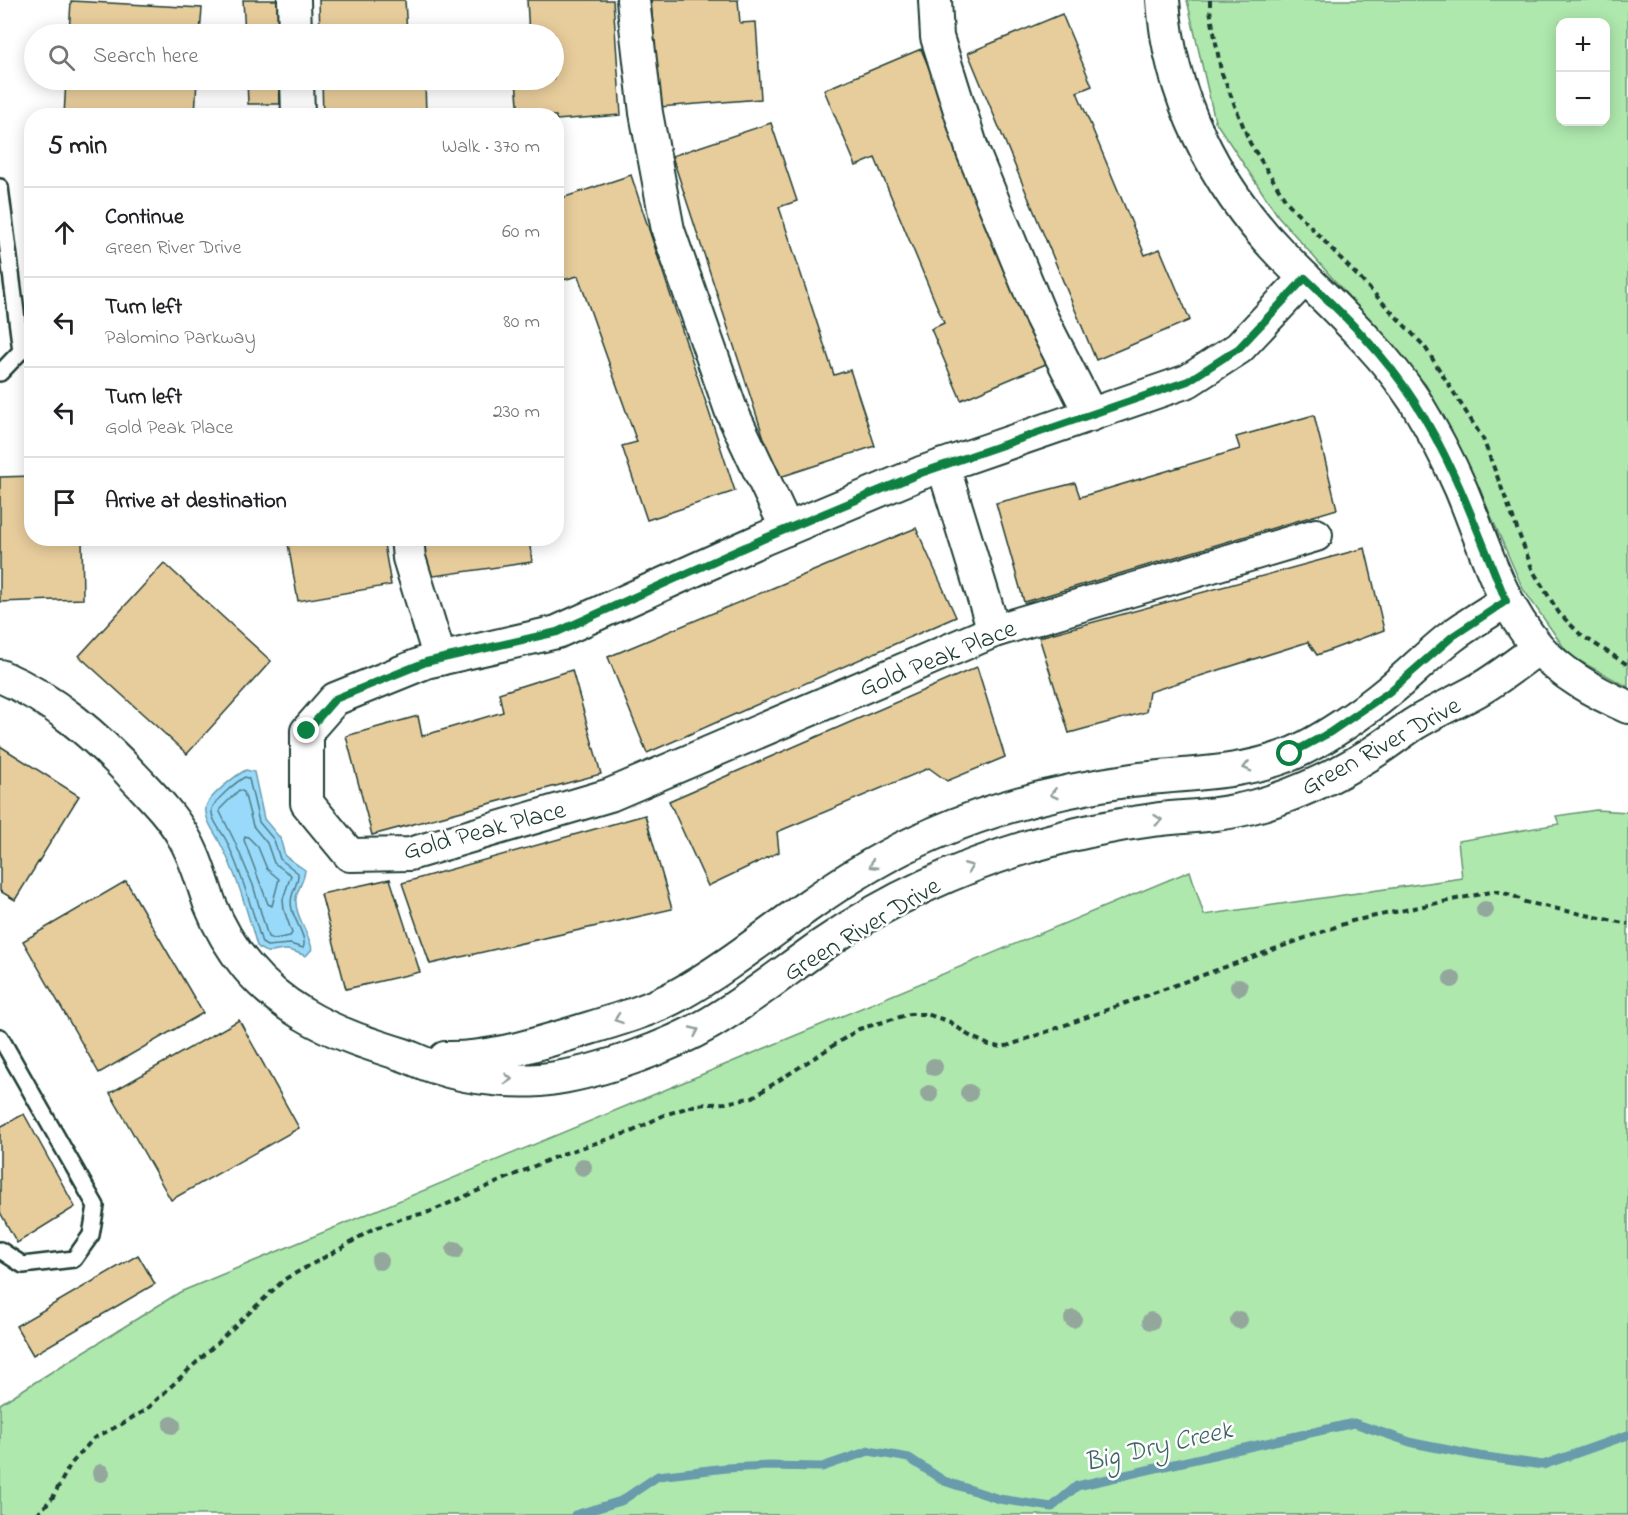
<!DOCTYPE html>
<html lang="en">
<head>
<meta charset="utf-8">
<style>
	:root { --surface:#fff; --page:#f6f6f6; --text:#202124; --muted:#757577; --line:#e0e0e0 }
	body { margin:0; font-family:"Indie Flower",sans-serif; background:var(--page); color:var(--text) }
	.controls { position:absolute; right:18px; top:18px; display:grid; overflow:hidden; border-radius:12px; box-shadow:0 3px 15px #0003 }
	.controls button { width:54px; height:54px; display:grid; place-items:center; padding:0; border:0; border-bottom:2px solid var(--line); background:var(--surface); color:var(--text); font:30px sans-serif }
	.stop { position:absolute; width:18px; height:18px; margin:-14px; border:4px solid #0b8043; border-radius:50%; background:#fff }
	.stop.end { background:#0b8043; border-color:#fff; box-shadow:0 2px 6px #0008 }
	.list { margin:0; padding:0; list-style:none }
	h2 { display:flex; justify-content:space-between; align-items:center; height:78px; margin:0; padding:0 24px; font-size:26px }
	h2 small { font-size:20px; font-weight:400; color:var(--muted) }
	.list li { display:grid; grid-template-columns:39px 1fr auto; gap:18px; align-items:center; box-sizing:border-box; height:90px; padding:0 24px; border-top:2px solid var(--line) }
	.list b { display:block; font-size:22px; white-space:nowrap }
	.list p { margin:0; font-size:20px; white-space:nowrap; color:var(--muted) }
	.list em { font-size:20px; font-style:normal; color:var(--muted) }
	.icon { flex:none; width:33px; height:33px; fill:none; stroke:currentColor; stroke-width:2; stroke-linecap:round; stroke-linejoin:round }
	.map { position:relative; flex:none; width:1628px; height:1515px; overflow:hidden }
	.search { position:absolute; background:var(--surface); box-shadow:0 3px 15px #0003; left:24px; top:24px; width:540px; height:66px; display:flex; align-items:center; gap:15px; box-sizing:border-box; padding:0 21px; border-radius:33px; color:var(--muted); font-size:22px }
	.panel { position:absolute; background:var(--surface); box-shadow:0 3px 15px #0003; left:24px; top:108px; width:540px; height:438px; border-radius:24px }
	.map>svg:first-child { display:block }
	.green { fill:#aee8ad; stroke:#669270; stroke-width:1.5; fill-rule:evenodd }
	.water { fill:#99dafb; stroke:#689bab; stroke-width:1.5 }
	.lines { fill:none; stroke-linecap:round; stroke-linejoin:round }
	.shore { stroke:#507c84; stroke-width:1.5 }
	.stream { stroke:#689bab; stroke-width:9 }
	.building { fill:#e8cd9c; stroke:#1f3d34; stroke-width:1.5 }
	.lane-casing { stroke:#1f3d34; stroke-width:20 }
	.street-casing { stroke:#1f3d34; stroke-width:36 }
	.path { stroke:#1f3d34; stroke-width:4; stroke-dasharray:6 4.5; stroke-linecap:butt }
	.lane { stroke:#fff; stroke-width:15 }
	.street { stroke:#fff; stroke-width:32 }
	.tree { fill:#94a79d }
	.oneway { stroke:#8f9e9a }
	.route { stroke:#0b8043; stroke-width:8 }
	.labels { text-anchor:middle; stroke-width:5; stroke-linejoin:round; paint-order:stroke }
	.street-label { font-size:26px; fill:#1f3d34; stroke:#fff }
	.water-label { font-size:27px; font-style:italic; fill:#3e6466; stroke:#fff }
</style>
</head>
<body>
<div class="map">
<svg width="1628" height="1515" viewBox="0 0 1628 1515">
	<rect width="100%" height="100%" fill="#fff"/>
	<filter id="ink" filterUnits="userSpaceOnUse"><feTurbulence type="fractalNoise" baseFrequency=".0167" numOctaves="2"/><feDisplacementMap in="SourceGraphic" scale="12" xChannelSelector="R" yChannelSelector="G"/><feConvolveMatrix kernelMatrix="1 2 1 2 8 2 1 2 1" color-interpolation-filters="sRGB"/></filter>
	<g filter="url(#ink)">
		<g class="green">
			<path d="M1187,0H1628V687L1574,658L1565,649L1523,589L1474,477L1426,385L1278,216L1215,121ZM1560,22H1606V122H1560Z"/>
			<polygon points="1596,810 1628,812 1628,1515 0,1515 0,1404 180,1292 1190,871 1204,915 1462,878 1458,841 1559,824 1556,816"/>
		</g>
		<path class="water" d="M246,770L254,772L264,819L280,838L285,856L305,870C304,882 298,887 296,898C294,914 309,933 312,949L306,956C300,954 292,950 286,950C273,950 269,957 257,946C247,911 237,874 219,841C214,831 204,819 206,807C208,797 236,775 246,770Z"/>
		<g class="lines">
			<g class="shore">
				<path d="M245,777L249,779L259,822L274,840L280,859L298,873C299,886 288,894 292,909C294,920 308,939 303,948L290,944L267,946L262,943C252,909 242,875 227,842C223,833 210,819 212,809C214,801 237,781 245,777Z"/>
				<polygon points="239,790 244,792 253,826 267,843 274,863 291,875 283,899 284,910 292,933 290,936 274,939 268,937 253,885 234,840 220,812 220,809"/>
				<polygon points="245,836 248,837 258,847 267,869 279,879 272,906 268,904 244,840"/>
			</g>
			<polyline class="stream" points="575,1515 621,1501 658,1476 726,1468 769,1466 822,1467 869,1451 909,1458 944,1481 999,1499 1052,1507 1077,1486 1354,1423 1413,1443 1479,1456 1543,1465 1628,1435"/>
		</g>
		<g class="building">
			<polygon points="243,0 277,0 278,34 245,34"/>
			<polygon points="319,0 405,0 407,34 320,34"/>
			<polygon points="527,0 613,0 621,115 556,120 556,116 519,116 516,80 554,80 554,34 529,34"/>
			<polygon points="651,0 738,0 740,23 756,22 761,99 659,107"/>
			<polygon points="71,1 202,8 200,34 69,34"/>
			<polygon points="1062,14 1092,86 1077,92 1145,255 1160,249 1190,320 1096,360 968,53"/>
			<polygon points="921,49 1053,361 961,400 931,329 944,323 875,158 856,166 824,90"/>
			<polygon points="66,80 197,80 195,116 64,116"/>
			<polygon points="247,80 279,80 280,104 248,104"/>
			<polygon points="322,80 425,80 426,116 323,116"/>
			<polygon points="771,123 797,201 779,207 834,375 850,370 875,446 777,478 672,156"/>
			<polygon points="631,175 735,491 647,520 622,446 637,442 578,276 559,281 556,271 556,200"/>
			<polygon points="1314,415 1337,509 1024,602 996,503 1075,483 1080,497 1240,449 1236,437"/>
			<polygon points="32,476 32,538 82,538 83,599 0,602 0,477"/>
			<polygon points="916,528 956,617 647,753 608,657"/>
			<polygon points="121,538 156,538 122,545"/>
			<polygon points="287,538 383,538 391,585 298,601"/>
			<polygon points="422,538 529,538 532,562 427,577"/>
			<polygon points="1365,548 1384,630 1317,655 1308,642 1149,692 1146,712 1069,733 1039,637"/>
			<polygon points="164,563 271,661 187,754 79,656"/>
			<polygon points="977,667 1005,757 947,781 929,768 777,832 779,852 708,886 669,801"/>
			<polygon points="572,670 601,774 372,835 346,736 418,716 422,736 503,712 499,693"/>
			<polygon points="0,746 79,796 15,900 0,891"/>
			<polygon points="645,815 672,909 430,964 402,883"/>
			<polygon points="390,879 420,972 346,989 321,894"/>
			<polygon points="126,881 203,1013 99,1073 23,941"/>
			<polygon points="239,1020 299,1128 171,1200 110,1093"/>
			<polygon points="24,1114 75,1207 17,1243 0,1212 0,1127"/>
			<polygon points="138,1255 155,1284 33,1355 16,1326"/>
		</g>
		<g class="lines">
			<defs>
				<g id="lane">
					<polyline points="0,187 21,351 0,373"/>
					<polyline points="0,1037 96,1206 91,1235 74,1259 23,1265 0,1250"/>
				</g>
				<g id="street">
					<polyline points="294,0 295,34"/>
					<polyline points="633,0 646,113 668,230 731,410 787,529"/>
					<polyline points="935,0 937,37 973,152 1040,315 1091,415"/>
					<path d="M1163,0C1169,94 1215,186 1281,254C1327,301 1378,345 1415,401C1432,429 1448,459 1461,489C1484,544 1499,602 1538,647C1562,675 1596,693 1628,707"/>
					<polyline points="297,80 298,116"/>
					<polyline points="1305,278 1239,348 1188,381 921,473 763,539 557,632 426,662 335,699 307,731 307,803 350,855 410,854 610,795 994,631 1316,535"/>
					<polyline points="943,465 994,631"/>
					<polyline points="407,538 409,558 440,659"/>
					<path d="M0,676C54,699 97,737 137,780C154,798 171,815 183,836C196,857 202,882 210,904C228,950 260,989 303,1014C334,1033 369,1044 404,1055C415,1059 426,1065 438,1068C471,1079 521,1084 556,1078C602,1071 669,1047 710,1023C749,1000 785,971 822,945C854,923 890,902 925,886C995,853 1076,830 1153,820C1186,816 1220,816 1252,807C1294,796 1332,778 1369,755C1384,746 1399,734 1414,724C1435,711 1457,702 1478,690C1499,678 1519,662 1538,648"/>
					<path d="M445,1058C487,1059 527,1047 567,1035C602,1024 646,1013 678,995C723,970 763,938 805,908C844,880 888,853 933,834C997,806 1063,790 1132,780C1185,773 1238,775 1289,755C1319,743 1364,712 1389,691C1410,674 1429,654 1451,637C1468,624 1488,613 1505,601"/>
				</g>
			</defs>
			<use href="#lane" class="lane-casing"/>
			<use href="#street" class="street-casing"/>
			<g class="path">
				<polyline points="1210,0 1210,10 1221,71 1250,143 1287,202 1425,347 1483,439 1533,571 1559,613 1581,635 1628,665"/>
				<polyline points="37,1515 53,1497 70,1465 94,1438 120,1425 147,1409 285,1279 345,1246 371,1230 400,1219 429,1212 562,1154 633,1131 664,1115 696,1105 726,1103 753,1097 859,1029 910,1014 927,1014 950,1022 968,1035 989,1045 1001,1047 1010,1045 1352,921 1495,891 1512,895 1525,902 1628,924"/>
			</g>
			<use href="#lane" class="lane"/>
			<use href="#street" class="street"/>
		</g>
		<g class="tree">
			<circle cx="1485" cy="910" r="9"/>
			<circle cx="1452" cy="979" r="9"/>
			<circle cx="1239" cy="987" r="9"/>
			<circle cx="934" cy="1067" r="9"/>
			<circle cx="969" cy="1093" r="9"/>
			<circle cx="929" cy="1094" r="9"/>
			<circle cx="583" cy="1167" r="9"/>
			<circle cx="455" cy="1250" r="9"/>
			<circle cx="380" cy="1261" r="9"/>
			<circle cx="1073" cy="1319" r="9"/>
			<circle cx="1239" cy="1320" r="9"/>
			<circle cx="1151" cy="1321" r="9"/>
			<circle cx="172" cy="1425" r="9"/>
			<circle cx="101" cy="1473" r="9"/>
		</g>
		<defs><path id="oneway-chevron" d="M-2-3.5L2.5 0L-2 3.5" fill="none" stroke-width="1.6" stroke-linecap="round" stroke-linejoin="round" transform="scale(1.5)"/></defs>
		<g class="oneway">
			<use href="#oneway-chevron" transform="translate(1247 767) rotate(166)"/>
			<use href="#oneway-chevron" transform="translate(1054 794) rotate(167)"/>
			<use href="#oneway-chevron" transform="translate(1158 820) rotate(-6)"/>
			<use href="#oneway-chevron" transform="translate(873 865) rotate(150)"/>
			<use href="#oneway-chevron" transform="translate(969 867) rotate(-22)"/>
			<use href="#oneway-chevron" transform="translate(618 1019) rotate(161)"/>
			<use href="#oneway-chevron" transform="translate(695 1031) rotate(-25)"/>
			<use href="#oneway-chevron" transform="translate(508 1079) rotate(4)"/>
		</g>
	</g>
	<g class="lines" filter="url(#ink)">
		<path class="route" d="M307,731L335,699L426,662L557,632L763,539L921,473L1188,381L1239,348L1305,278C1345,316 1385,355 1414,401C1454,463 1478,533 1506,601L1453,636L1389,692L1329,733L1290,754"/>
	</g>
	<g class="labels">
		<g class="street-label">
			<text transform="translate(937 657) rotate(-22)" y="9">Gold Peak Place</text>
			<text transform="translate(1380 745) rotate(-29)" y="9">Green River Drive</text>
			<text transform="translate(484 829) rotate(-15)" y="9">Gold Peak Place</text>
			<text transform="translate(861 928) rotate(-31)" y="9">Green River Drive</text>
		</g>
		<g class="water-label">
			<text transform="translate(1158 1445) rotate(-13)" y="9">Big Dry Creek</text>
		</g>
	</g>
</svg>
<div class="controls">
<button>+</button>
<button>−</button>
</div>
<div class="stop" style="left:1290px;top:754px"></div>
<div class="stop end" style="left:307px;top:731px"></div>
<div class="search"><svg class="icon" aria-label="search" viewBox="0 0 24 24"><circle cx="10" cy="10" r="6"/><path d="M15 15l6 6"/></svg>Search here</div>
<section class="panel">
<h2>5 min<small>Walk · 370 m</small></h2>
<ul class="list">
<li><svg class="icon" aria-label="ahead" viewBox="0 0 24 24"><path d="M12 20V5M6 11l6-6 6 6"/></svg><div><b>Continue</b><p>Green River Drive</p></div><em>60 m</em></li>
<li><svg class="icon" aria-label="left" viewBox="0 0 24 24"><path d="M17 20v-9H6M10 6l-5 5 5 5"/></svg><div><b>Turn left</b><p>Palomino Parkway</p></div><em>80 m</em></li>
<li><svg class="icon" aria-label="left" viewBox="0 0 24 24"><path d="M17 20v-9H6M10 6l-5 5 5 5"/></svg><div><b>Turn left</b><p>Gold Peak Place</p></div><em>230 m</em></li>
<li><svg class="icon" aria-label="arrive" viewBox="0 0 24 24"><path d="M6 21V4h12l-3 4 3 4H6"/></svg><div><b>Arrive at destination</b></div></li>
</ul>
</section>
</div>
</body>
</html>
